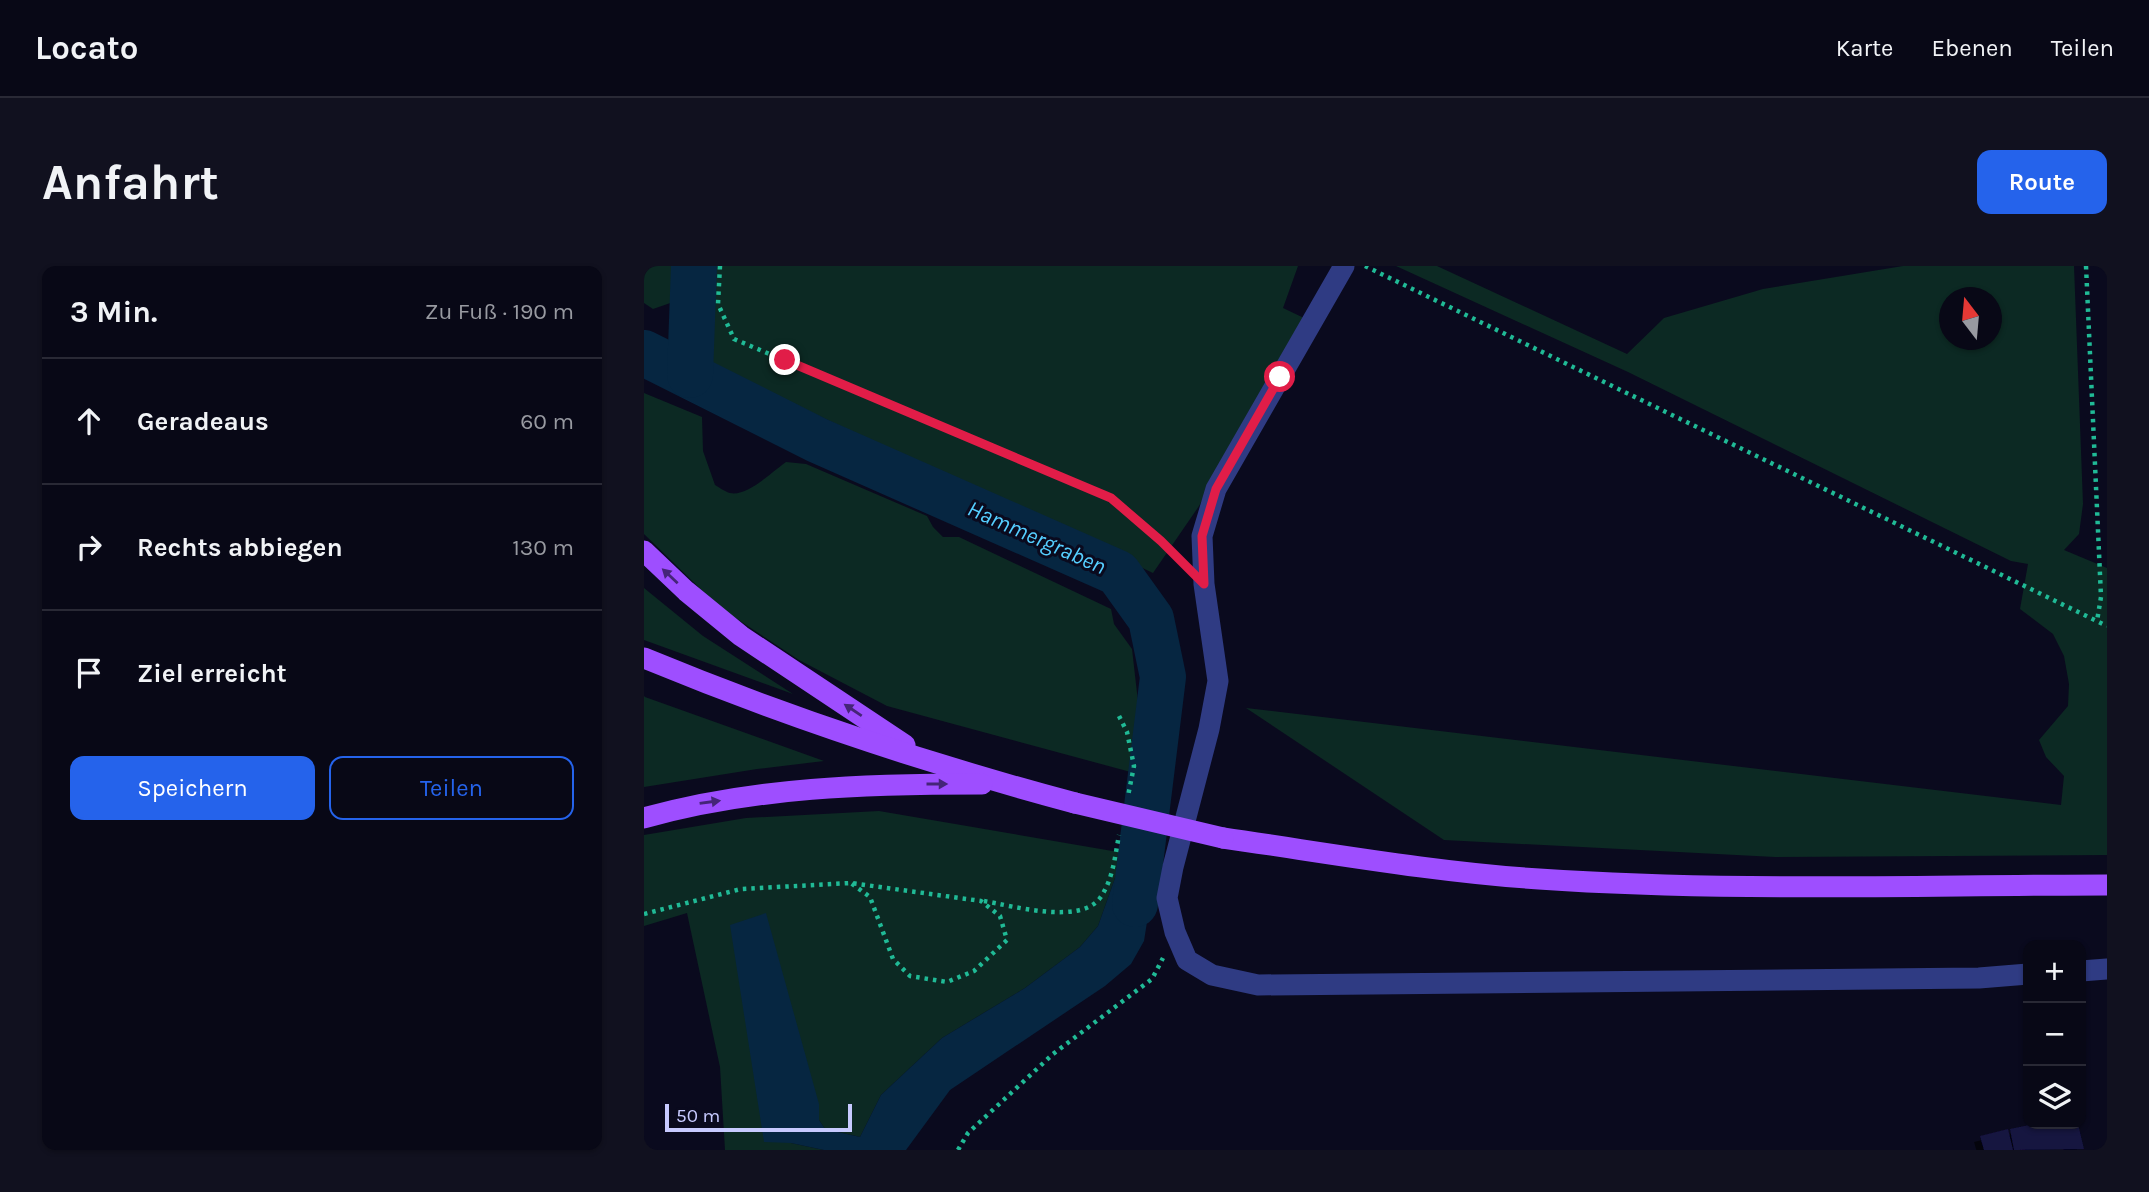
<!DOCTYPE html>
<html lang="de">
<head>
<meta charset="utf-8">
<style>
	:root { --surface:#080816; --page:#11111f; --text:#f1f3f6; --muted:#989aa1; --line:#292935; --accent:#2563eb }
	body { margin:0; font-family:Karla,sans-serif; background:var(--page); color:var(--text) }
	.controls { position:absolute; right:21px; bottom:21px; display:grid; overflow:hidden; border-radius:14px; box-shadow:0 2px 5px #0004 }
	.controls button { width:63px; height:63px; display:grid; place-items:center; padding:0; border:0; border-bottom:2px solid var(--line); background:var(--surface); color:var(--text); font:35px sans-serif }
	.compass { position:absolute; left:1295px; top:21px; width:63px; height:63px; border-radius:50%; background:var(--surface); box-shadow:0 2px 5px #0004; rotate:344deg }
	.scale { position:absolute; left:21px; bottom:18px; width:187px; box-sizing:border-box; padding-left:7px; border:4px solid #c7caff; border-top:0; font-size:19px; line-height:24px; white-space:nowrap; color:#c7caff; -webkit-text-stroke:5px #0a0a1e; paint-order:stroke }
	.stop { position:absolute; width:21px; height:21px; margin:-16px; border:5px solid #e11d48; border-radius:50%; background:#fff }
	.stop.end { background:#e11d48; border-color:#fff; box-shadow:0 2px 7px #0008 }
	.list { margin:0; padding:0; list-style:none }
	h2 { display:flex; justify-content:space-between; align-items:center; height:91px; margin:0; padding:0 28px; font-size:30px }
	h2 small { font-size:23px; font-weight:400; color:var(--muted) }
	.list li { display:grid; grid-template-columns:46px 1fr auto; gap:21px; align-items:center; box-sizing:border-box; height:126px; padding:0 28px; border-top:2px solid var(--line) }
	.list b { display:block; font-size:26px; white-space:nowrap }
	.list em { font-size:23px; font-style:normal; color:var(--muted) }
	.actions { display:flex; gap:14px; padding:21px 28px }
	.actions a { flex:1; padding:16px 0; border:2px solid var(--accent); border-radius:14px; text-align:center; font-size:24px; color:var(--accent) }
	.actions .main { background:var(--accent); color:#fff }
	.icon { flex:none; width:38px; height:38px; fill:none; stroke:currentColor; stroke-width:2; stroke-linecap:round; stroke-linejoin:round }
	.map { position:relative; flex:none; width:1463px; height:884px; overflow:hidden; border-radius:14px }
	header { display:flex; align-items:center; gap:42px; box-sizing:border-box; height:98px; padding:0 35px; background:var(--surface); border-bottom:2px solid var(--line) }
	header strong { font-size:33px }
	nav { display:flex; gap:38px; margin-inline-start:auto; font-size:24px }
	.intro { display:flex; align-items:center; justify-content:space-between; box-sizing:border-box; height:168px; padding:0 42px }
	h1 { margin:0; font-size:49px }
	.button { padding:18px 32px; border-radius:14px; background:var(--accent); color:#fff; font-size:24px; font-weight:700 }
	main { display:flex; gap:42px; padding:0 42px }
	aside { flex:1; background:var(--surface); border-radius:14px; box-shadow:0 2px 5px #0004 }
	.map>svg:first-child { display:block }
	.green { fill:#0c2923; fill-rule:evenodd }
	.water { fill:#062641 }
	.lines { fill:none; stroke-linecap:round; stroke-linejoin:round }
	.river { stroke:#062641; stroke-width:46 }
	.building { fill:#151441; filter:url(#shadow) }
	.path { stroke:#20ba96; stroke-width:4.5; stroke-dasharray:3.5 5; stroke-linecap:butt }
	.minor { stroke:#2f3b83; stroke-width:21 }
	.major { stroke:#9e4eff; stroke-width:21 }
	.major-bridge { stroke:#9e4eff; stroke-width:21 }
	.oneway { fill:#452578 }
	.route { stroke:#e11d48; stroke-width:9 }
	.labels { text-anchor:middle; stroke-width:6; stroke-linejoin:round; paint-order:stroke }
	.water-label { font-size:23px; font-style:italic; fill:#55ceff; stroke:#0a0a1e }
</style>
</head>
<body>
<header>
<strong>Locato</strong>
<nav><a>Karte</a><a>Ebenen</a><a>Teilen</a></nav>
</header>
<div class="intro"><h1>Anfahrt</h1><a class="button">Route</a></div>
<main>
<aside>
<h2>3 Min.<small>Zu Fuß · 190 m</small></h2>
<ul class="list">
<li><svg class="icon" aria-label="ahead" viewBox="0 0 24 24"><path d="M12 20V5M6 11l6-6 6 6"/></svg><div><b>Geradeaus</b></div><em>60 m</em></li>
<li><svg class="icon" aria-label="right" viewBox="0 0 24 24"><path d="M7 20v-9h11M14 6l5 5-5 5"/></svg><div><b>Rechts abbiegen</b></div><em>130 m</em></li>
<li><svg class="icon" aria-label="arrive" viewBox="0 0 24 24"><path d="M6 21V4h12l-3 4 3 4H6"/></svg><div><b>Ziel erreicht</b></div></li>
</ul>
<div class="actions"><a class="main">Speichern</a><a>Teilen</a></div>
</aside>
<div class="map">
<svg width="1463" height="884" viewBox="0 0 1463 884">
	<defs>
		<filter id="shadow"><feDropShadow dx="-6" dy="6" stdDeviation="0" flood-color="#0009"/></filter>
	</defs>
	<rect width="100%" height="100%" fill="#0a0a1e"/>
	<g class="green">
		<polygon points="0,0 36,0 35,34 9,43 0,37"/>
		<polygon points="67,0 654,0 639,42 660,52 555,240 509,307 69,100 61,77"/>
		<path d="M752,0H793L983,88L1020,52L1119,23L1259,0H1430L1439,238L1435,268L1420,284L1463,302V589L1131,591L800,574L602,442L1417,539L1420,510L1402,491L1395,474L1424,440L1425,418L1420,390L1409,368L1376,343L1384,298L1367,295L984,106ZM1306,32H1348V74H1306Z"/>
		<path d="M0,127L58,151L59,185L71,219C75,221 81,226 86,227C103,231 129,205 142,196L162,198L283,250L289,261L299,271H315L467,343L470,358L488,383L497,462L494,508L243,440L155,394L75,341L0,268Z"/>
		<polygon points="0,322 59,370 149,428 0,374"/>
		<polygon points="0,430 1,431 180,495 113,503 0,521"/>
		<polygon points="235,545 480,587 454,660 436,681 381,722 298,772 237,829 216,871 181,863 175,854 175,838 147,877 180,884 81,884 76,801 43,647 0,660 0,569 102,552"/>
	</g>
	<polygon class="water" points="480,587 513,593 500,675 487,698 461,720 306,824 262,884 180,884 147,877 120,876 86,659 122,647 175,838 175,854 181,863 216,871 237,829 298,772 381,722 436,681 454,660"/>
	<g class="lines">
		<g class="river">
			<polyline points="0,87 173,174 474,307 507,353 519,411 491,638"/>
			<polyline points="46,109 50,0"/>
		</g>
	</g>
	<g class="building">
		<polygon points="1390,858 1434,858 1440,883 1370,884 1366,863"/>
		<polygon points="1364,863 1369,884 1340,884 1336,870"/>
	</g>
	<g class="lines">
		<g class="path">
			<polyline points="76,0 74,38 90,73 467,232 518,275 535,293"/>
			<polyline points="721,0 1463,360"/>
			<polyline points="1442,0 1457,331 1453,355"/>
			<polyline points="475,450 483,466 490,500 484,530"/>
			<path d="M340,635C369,640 436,659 456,632C469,614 471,590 475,569"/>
			<polyline points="0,648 97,623 207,617 337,635 356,650 363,674 330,705 303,716 266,710 249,693 226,631 207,617"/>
			<polyline points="314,884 324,867 409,788 508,713 519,692"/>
		</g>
		<g class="minor">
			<polyline points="700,0 572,223 558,270 560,318 574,415 565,463 529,601 523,632 531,666 543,694 568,709 614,719 1335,712 1384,708"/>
			<polyline points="1437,705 1463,703"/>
		</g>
		<g class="major">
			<polyline points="0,285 42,325 97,370 261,479"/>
			<path d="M0,392C140,450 285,498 431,537"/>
			<path d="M0,552C110,521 224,518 338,518"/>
			<path d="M579,572C684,587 790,606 895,613C1084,626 1274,619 1463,619"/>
		</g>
		<polyline class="major-bridge" points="431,537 579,572"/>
	</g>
	<defs><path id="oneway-solid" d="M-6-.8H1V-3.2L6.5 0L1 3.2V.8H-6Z" transform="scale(1.75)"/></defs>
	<g class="oneway">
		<use href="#oneway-solid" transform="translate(26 310) rotate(-137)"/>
		<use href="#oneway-solid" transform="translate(209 444) rotate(-146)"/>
		<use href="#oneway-solid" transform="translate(293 518)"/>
		<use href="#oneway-solid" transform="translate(66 536) rotate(-8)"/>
	</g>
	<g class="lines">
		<polyline class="route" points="141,94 467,232 517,275 560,318 558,270 572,223 636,111"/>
	</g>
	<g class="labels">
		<g class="water-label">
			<text transform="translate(393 271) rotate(24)" y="8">Hammergraben</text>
		</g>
	</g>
</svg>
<div class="controls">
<button>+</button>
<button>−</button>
<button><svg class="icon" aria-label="layers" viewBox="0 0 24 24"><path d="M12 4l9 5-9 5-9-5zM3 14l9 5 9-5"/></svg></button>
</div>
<svg class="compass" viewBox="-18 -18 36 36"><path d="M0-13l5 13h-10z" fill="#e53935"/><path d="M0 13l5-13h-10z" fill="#989aa1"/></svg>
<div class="scale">50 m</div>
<div class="stop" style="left:636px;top:111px"></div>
<div class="stop end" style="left:141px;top:94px"></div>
</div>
</main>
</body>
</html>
